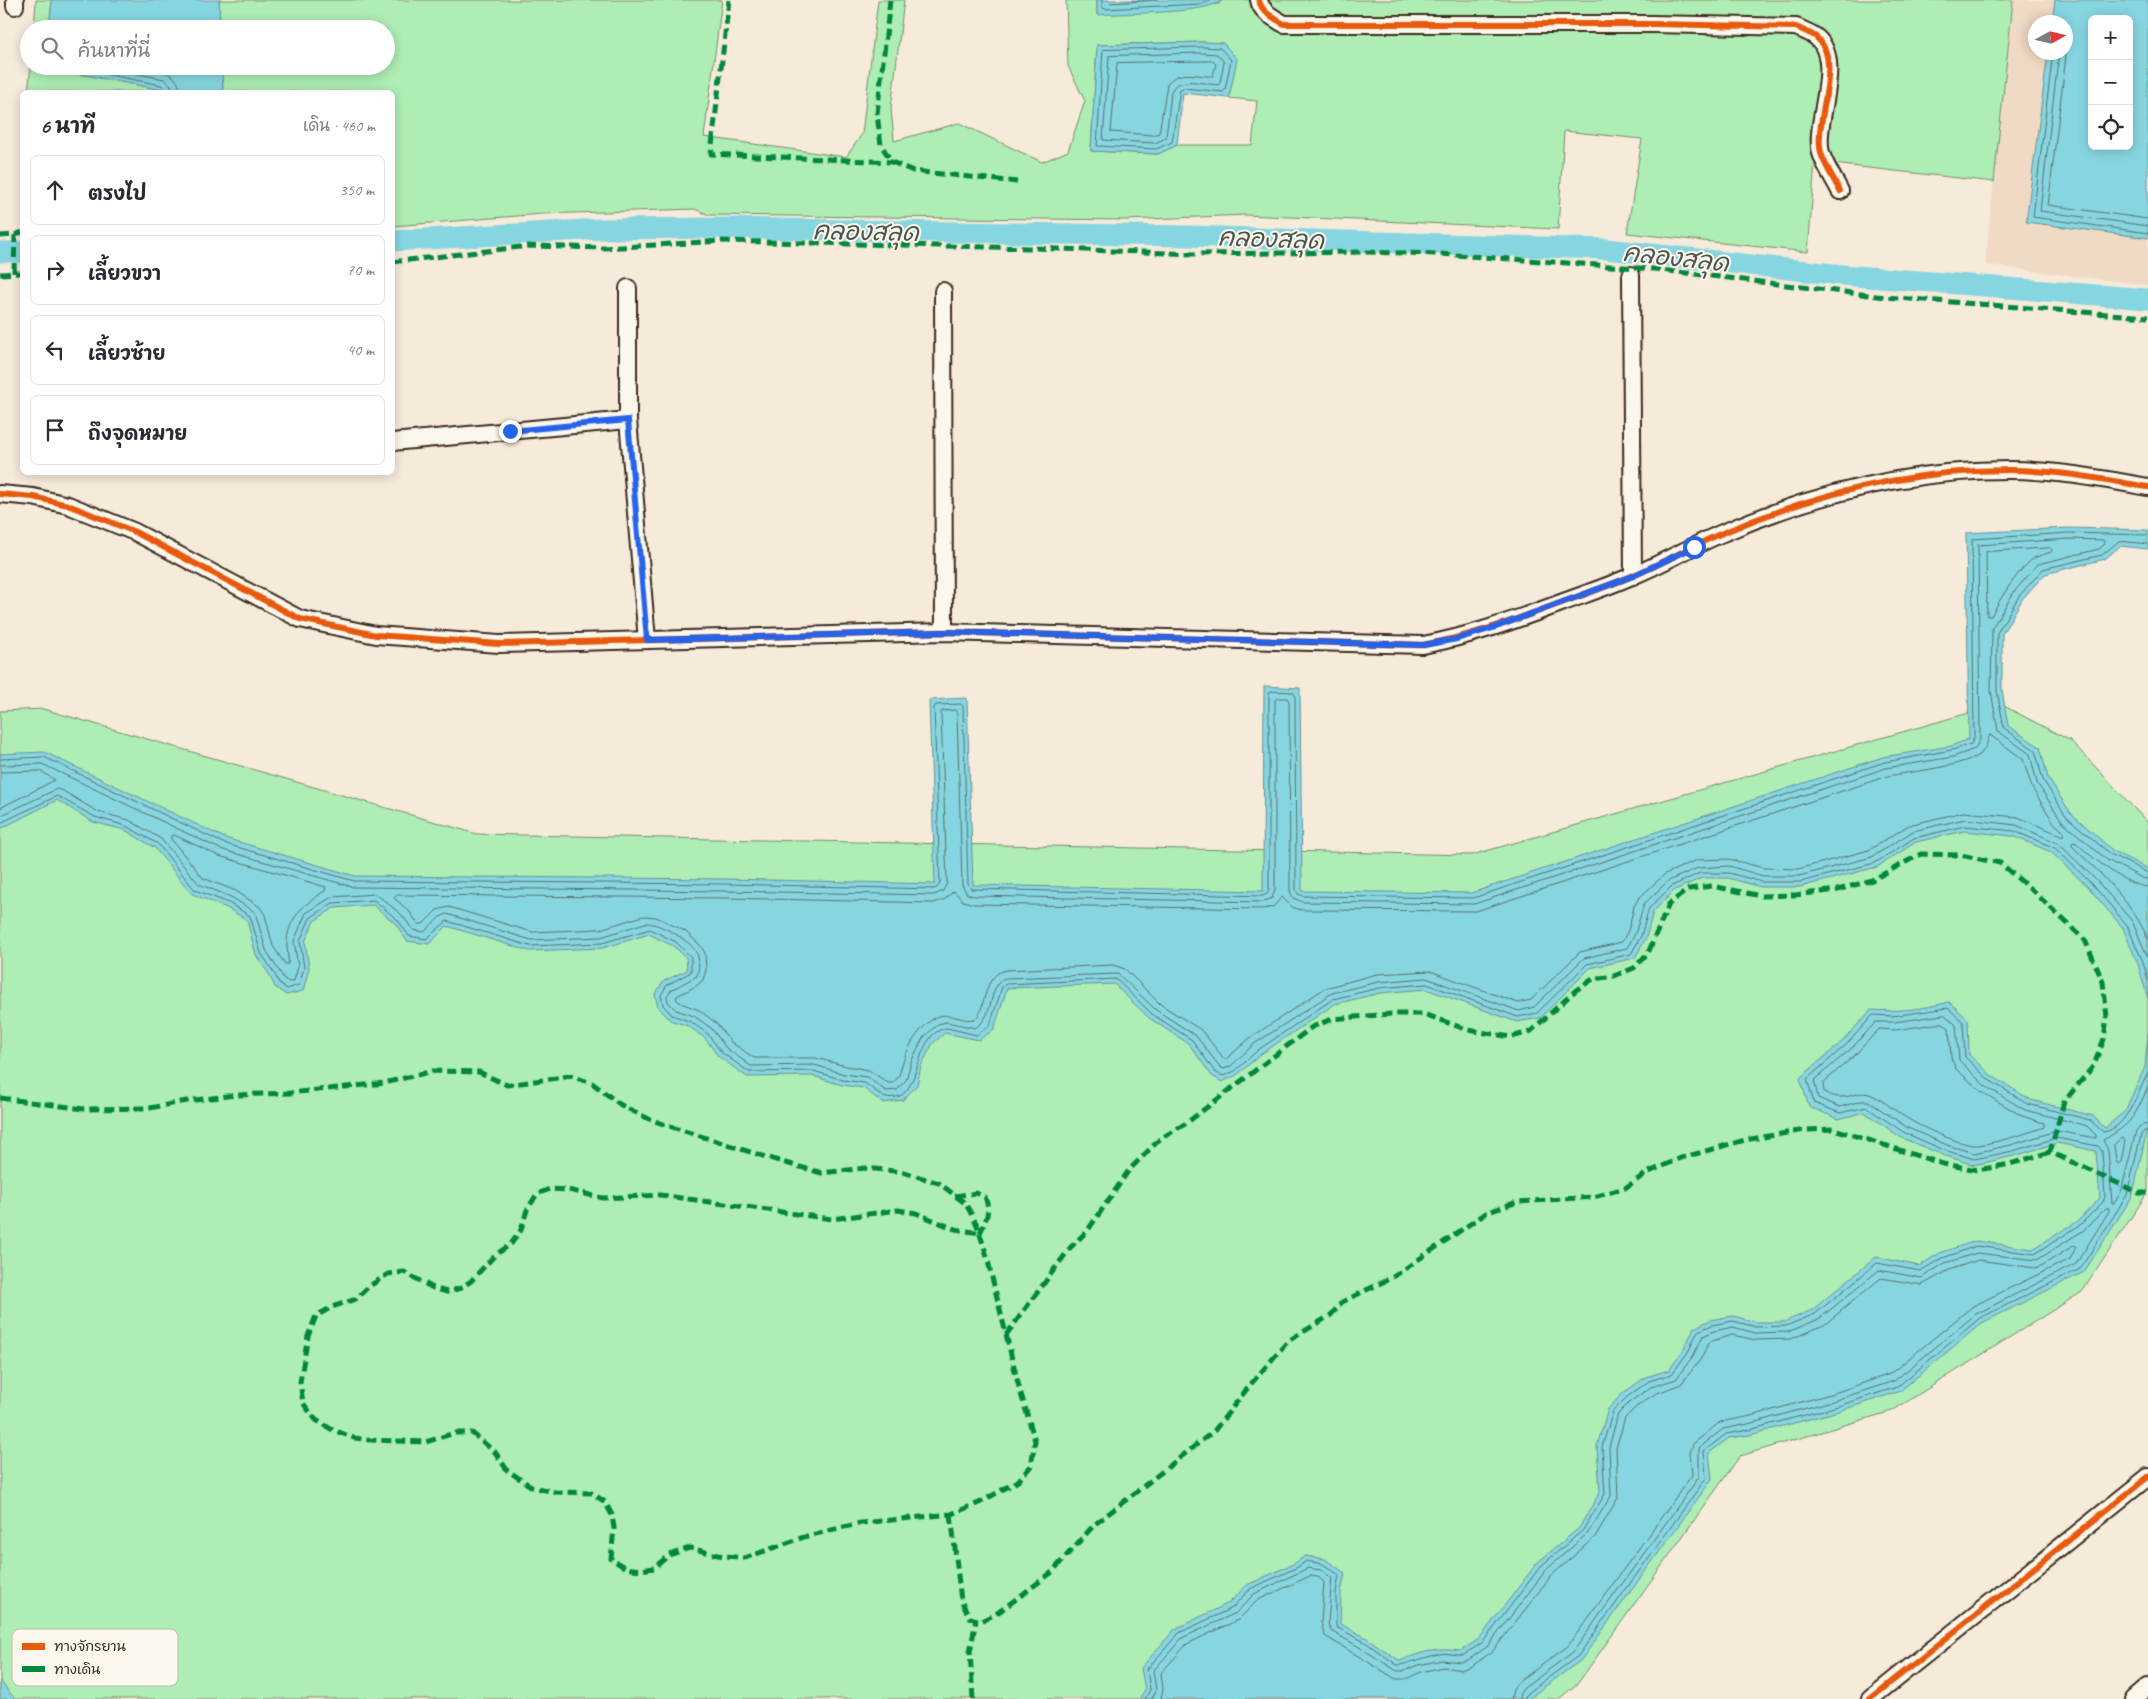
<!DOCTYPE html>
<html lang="th">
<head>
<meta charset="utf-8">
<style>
	:root { --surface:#fff; --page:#f7f7f7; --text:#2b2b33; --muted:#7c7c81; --line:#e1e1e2 }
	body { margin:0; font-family:Caveat,"Playpen Sans Thai",sans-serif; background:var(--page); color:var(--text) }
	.controls { position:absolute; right:15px; top:15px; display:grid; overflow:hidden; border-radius:8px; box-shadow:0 2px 12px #0003 }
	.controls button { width:45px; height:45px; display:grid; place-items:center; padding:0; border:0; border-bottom:1px solid var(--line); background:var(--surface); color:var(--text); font:25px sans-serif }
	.compass { position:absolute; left:2028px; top:15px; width:45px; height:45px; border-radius:50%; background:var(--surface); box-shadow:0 2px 12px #0003; rotate:82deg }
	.stop { position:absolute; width:15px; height:15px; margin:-11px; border:4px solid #2563eb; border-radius:50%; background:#fff }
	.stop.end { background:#2563eb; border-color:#fff; box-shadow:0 1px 5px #0008 }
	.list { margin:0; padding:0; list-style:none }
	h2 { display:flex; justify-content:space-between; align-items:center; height:65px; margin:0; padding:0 20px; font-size:21px }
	h2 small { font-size:16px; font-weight:400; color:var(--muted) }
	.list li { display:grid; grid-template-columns:32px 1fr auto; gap:15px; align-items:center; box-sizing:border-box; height:70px; margin:0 10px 10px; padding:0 10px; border:1px solid var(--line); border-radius:8px }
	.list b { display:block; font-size:19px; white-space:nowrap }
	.list em { font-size:16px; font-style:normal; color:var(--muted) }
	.icon { flex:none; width:28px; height:28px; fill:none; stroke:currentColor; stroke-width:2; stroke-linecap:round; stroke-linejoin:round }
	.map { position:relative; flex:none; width:2148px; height:1699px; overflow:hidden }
	.search { position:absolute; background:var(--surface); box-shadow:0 2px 12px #0003; left:20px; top:20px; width:375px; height:55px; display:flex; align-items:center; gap:12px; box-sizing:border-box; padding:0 18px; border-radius:28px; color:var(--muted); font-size:19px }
	.panel { position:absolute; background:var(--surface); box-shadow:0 2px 12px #0003; left:20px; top:90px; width:375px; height:385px; border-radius:8px }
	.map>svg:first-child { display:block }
	.built { fill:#f0dac5; fill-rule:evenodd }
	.green { fill:#aeedb4; stroke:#748c69; fill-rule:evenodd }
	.water { fill:#86d6e1; stroke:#689193; fill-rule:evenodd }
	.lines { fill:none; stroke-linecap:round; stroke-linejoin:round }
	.shore { stroke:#596f6c; stroke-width:1 }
	.canal { stroke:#86d6e1; stroke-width:21 }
	.street-casing { stroke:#3b2a1e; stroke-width:20 }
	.street { stroke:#fbf7ec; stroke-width:16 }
	.quiet { stroke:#00873e; stroke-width:5; stroke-dasharray:10 5; stroke-linecap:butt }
	.cycleway-casing { stroke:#fbf7ec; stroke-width:9 }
	.cycleway { stroke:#e8590c; stroke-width:6 }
	.route { stroke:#2563eb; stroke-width:6 }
	.labels { text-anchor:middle; stroke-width:4; stroke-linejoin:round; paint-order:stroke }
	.water-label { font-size:25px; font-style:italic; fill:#4e554f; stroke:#fbf7ec }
	.key { fill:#fbf7ec; stroke:#c1baae; stroke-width:1 }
	.key-label { font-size:14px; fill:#3b2a1e }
</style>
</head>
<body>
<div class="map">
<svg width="2148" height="1699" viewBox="0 0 2148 1699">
	<rect width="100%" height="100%" fill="#f6eada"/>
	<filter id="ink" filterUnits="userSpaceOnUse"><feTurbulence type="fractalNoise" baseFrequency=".02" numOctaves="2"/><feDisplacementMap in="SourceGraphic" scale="10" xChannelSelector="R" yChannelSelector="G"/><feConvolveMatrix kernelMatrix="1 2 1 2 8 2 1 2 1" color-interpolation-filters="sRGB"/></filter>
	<g filter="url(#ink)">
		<path class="built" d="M2013,0H2148V285L1985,265ZM2092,19H2129V146H2092ZM2036,22H2066V52H2036Z"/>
		<g class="green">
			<polygon points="36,0 52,0 49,29 34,29"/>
			<path d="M219,0H722L704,137L846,157L862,134L878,0H904L891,108L894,141L959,123L1042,162L1068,151L1085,101L1068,66L1066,0H1097V14L1219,4L1222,0H2013L1994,182L1815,162L1808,252L1627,233L1642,139L1564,131L1558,229L1245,215L1127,220L709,215L695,209L542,214L393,226L392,92H223L222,66H386V29H220ZM1202,42L1223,43L1236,59L1229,98L1257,101L1252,145H1177L1158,154L1091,151L1097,45Z"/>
			<polygon points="31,66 57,66 60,70 173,92 28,92"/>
			<polygon points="2000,704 2071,741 2148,823 2148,1192 2082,1292 1892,1411 1740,1456 1578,1683 1559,1699 0,1699 0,711 43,709 477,834 1472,855"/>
		</g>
		<g class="water">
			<polygon points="52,0 219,0 220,29 49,29"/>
			<path d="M1097,0H1222C1210,14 1119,13 1097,15Z"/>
			<path d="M2055,0H2148V238L2026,222L2048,53L2066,52V22H2052ZM2092,19H2129V146H2092Z"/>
			<polygon points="1202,42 1223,43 1237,59 1229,98 1183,93 1177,145 1158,154 1091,151 1097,45"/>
			<polygon points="57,66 222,66 223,92 173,92 59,70"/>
			<polygon points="2069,528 2148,530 2148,549 2120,546 2105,559 2045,574 2023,598 2002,634 2002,690 2008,726 2040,747 2048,778 2070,812 2113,851 2148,869 2148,999 2138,964 2123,928 2088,887 2051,852 2013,836 1964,831 1916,842 1877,867 1800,887 1761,887 1728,878 1702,878 1675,890 1653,912 1646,938 1635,958 1590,968 1540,1018 1517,1022 1426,989 1380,993 1335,1004 1261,1054 1237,1075 1222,1082 1212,1076 1189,1044 1149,1018 1114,984 1007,988 994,1029 979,1040 945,1033 933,1043 921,1066 917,1085 903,1100 883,1103 863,1088 842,1085 813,1076 747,1077 718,1056 705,1038 688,1026 670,1020 658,1007 655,994 664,981 687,970 686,957 673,946 649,934 603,948 529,951 447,926 429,944 407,941 395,923 373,905 334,908 314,921 305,942 309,968 303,991 286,995 275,987 269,974 256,955 247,920 227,908 192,894 155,848 125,830 93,822 57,800 0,829 0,754 44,752 225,838 355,876 725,879 935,884 929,700 967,698 973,885 1263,891 1264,686 1300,688 1302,891 1471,893 1883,757 1951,746 1969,739 1966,533"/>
			<path d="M1949,1002L1968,1019L1969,1055L1992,1076L2031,1100L2093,1116L2105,1128L2125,1111L2145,1067L2148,1033V1125L2136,1180L2132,1197L2084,1272L1982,1323L1900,1391L1839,1411L1750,1435L1729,1438L1709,1453L1712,1479L1581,1660L1528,1699H1139L1145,1690L1141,1668L1175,1629L1229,1603L1247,1585L1295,1563L1305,1556L1325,1559L1345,1573L1341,1592L1340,1624L1367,1638L1400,1661C1423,1651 1437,1648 1461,1651L1479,1639L1537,1563L1579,1528L1600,1492L1597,1446L1608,1409L1623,1393L1646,1377L1669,1370L1684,1349L1694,1328L1710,1320L1733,1316L1756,1322H1784L1812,1310L1876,1257L1919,1266L1940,1253L1976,1241L2033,1249L2078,1221L2100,1198L2096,1151L2057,1143L2014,1156L1974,1165L1943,1155L1902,1138L1864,1112L1839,1119L1809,1107L1800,1078L1842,1042L1871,1010C1898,1012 1923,1009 1949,1002Z"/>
			<polygon points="0,1681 15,1699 0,1699"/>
		</g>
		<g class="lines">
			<g class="shore">
				<polyline points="1102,0 1102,7 1105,9 1199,4 1213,0"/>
				<polyline points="1108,0 1111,3 1157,0"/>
				<polygon points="1202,47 1220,48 1231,60 1225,90 1223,92 1184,88 1180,89 1172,142 1156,149 1097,146 1103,50"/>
				<polyline points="2066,47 2066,56 2048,205 2148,219"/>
				<polyline points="2053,52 2033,217 2148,233"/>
				<polyline points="2059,52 2040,211 2148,226"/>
				<path d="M1202,53L1217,54L1224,62L1220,83L1218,85C1204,84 1177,75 1171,92L1166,138L1155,143L1103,140L1109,56Z"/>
				<path d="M1202,61H1213L1216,64L1213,76C1197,77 1179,68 1167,84L1159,133L1153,135L1111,132L1117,63Z"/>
				<polyline points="64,66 161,85 165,88 166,92"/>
				<polyline points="97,66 164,79 171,85 172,92"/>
				<path d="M136,66C154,70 179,69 180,92"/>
				<polyline points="2148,544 2119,541 2102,555 2043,569 2019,596 1997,633 1997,691 2004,728 2035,750 2043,780 2066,816 2110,854 2148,873"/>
				<path d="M2050,548L2052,550L2051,552C2046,554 2041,555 2036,557C2020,566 2000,599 1991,616H1987L1986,552Z"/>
				<path d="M1990,735L2023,759L2032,788L2054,823L2064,832L2063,836L2018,817L1963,812L1909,825L1869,850L1798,869L1764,868L1729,859L1697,860L1665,874L1639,898L1634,906L1628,931L1622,942L1580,952L1531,1000L1518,1003L1430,971L1377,974L1325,988L1250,1038L1225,1060L1201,1030L1160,1004L1125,969L1113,965L1007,970C985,973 986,1001 978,1017C965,1026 948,1008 933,1019C919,1029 910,1043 904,1059C900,1069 901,1076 893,1083H888L869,1070L846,1066L816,1058H754L731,1042L716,1023L699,1010L681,1003L676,999L677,996L696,986L703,980L706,970L705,953L700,945L685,931L656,917L643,916L600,929L532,932L449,907L437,910L423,924H418L409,911L394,898L397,895L725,898L934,903L944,900L954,891L963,901L974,904L1263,909L1273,907L1282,897L1292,907L1301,910L1476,911L1888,776C1909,772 1969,766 1982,752C1987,747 1987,740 1990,735Z"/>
				<polyline points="0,759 44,757 223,843 354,881 725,884 934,889 938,887 940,883 934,707 936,705 961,704 963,706 968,884 971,889 1263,896 1267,894 1269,890 1269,693 1271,691 1293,692 1295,695 1296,890 1298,894 1303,896 1473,898 1885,762 1952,750 1971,744 1974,738 1972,539 2069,533 2148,535"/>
				<polyline points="0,765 42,764 220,849 353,887 725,891 934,895 943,891 947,883 941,713 942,711 955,710 957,713 962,885 967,894 974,896 1263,902 1272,898 1275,890 1275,700 1277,698 1287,698 1289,701 1290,891 1293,898 1303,902 1474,904 1886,768 1953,757 1975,749 1980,739 1978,545 2069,539 2103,540 2105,544 2099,549 2038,564 2014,592 1992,628 1991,691 1998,731 2030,754 2037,783 2062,821 2107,860 2142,878 2148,879"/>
				<polyline points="0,772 40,771 55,780 0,808"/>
				<path d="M0,816L57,789L63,791L98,812L129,820L161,839L199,884L231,897L255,912L266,950L284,979L289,982L294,981L298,967L294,941L306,913L332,897L376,894L402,915L413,930L424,932L440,917L447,914L531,940L601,937L645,923C658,922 690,940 696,952C700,958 699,969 697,976L671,990L667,996L668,1002L676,1010L694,1016L712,1029L726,1048L751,1066L815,1065L844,1074L867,1077L886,1091L897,1090L906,1080L911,1062L923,1038L938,1024L947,1022L975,1028C996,1016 987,986 1005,978L1118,974L1156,1010L1196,1036L1220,1067L1224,1069L1231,1066L1254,1044L1332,993L1378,982L1426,978L1519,1011L1534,1007L1584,958L1627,948L1635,934L1644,904L1668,881L1698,868L1729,866L1763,876H1799L1872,857L1913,831L1965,819L2016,825L2058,843L2096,880L2132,921L2148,958"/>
				<path d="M0,823L57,796L95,817L126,826L158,844L195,890L229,903L250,916L261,953L273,971L279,983L287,989L299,985L304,968L300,941L310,918L333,903L374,900L398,920L409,936L426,939L447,921L530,946L602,943L650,929L676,942L691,957V972L667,985L661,995L663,1005L672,1015L691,1022L708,1034L721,1052L749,1072L814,1071L843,1080L865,1083L885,1098C889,1097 896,1098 900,1096C921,1085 916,1032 947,1028L977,1035L990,1025L1002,987L1006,984L1116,979L1152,1014L1192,1040L1215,1072L1223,1076L1235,1071L1258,1050L1333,999L1379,988L1427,984L1518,1017L1537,1013L1587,964L1631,954L1641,936L1649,908L1672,886L1700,873H1729L1762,882H1800L1875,863L1914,838L1965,826L2014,831L2055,848L2092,884L2127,925L2143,962L2148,980"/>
				<path d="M174,835L219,856L326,887L325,891C306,903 290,915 287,940C286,948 289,956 288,964H285L273,946L265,915L260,907L236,891L203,878L171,839V836Z"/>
				<path d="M2148,887C2125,886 2092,857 2075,842L2072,843V846C2101,874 2132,902 2148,939"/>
				<polygon points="1945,1015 1956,1025 1959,1060 1985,1086 2025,1110 2087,1126 2096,1135 2096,1138 2056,1131 2011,1145 1974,1153 1947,1145 1908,1128 1868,1101 1861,1101 1840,1107 1818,1098 1814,1080 1850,1050 1876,1022 1894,1022"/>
				<path d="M1943,1023L1949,1028L1951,1058L1956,1069L1982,1092L2022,1116L2044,1123V1127C2032,1132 1986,1146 1974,1145C1959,1144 1923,1128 1910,1120C1897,1113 1885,1101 1872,1095C1855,1088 1847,1105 1824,1092L1823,1083L1855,1055L1879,1029L1895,1030Z"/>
				<path d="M2148,1087C2135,1116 2132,1124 2103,1140L2108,1150L2112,1203L2115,1202L2121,1192L2136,1131L2140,1126L2148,1124"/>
				<polygon points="2122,1138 2125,1141 2121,1162 2118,1164 2116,1161 2114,1145"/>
				<path d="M1145,1699L1150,1690L1147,1669L1179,1633L1232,1608L1250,1589L1298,1567L1306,1561L1323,1564L1339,1575L1336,1592V1627L1365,1642L1397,1665C1403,1666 1430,1655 1440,1654C1448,1652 1456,1656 1464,1655L1483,1642L1541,1566L1583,1530L1605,1494L1602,1447L1613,1411L1627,1397L1649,1381L1672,1374L1688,1352L1698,1331L1712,1325L1733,1321L1756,1327L1786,1326L1815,1314L1877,1263L1920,1271L1943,1258L1976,1246L2035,1254L2080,1225L2103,1202L2105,1197L2102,1151L2098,1146L2056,1138L2013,1151L1974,1159L1944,1150L1905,1133L1866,1107L1840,1113L1814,1103L1807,1079L1846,1045L1873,1015L1893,1016L1948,1008L1963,1022L1965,1057L1989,1080L2028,1104L2090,1120L2103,1132C2126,1130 2140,1089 2148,1072"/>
				<polyline points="1152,1699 1156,1690 1153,1671 1182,1638 1236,1613 1254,1594 1308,1568 1321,1570 1332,1578 1328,1623 1331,1631 1361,1648 1397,1671 1404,1671 1419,1665 1442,1660 1461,1662 1468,1660 1488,1646 1546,1570 1588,1533 1611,1496 1609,1447 1618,1414 1631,1401 1651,1387 1676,1379 1693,1356 1703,1336 1714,1331 1733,1327 1755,1333 1788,1332 1819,1319 1879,1270 1921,1278 1945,1263 1977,1253 2037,1260 2084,1230 2106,1208 2109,1208 2109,1211 2076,1264 1976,1314 1894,1381 1836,1400 1748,1424 1723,1429 1699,1448 1699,1477 1573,1652 1524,1688 1520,1693 1519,1699"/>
				<polyline points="1161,1699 1163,1689 1161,1673 1187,1644 1238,1620 1258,1600 1310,1576 1318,1577 1324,1582 1321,1623 1325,1636 1396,1679 1406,1679 1421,1672 1443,1667 1461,1670 1472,1666 1493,1651 1551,1576 1595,1537 1618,1498 1616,1448 1625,1418 1636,1407 1655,1394 1681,1384 1700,1360 1709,1342 1732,1335 1756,1340 1791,1339 1824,1325 1881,1278 1922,1285 1949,1270 1978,1260 2035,1268 2043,1265 2073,1246 2076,1247 2070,1259 1973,1306 1890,1374 1834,1393 1747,1417 1720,1422 1693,1444 1690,1453 1692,1475 1568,1646 1517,1683 1513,1690 1511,1699"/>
				<polyline points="1525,1699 1527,1693 1578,1656 1706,1478 1704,1451 1726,1434 1749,1430 1838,1406 1897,1387 1980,1318 2080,1269 2127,1195 2141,1135 2144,1131 2148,1131"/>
			</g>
			<g class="canal">
				<polyline points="392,241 601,229 725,228 1187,236 1606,249 1842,275 2148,299"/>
				<polyline points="0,252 22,252"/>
			</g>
			<defs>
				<g id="street">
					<path d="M1259,0C1261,12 1274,18 1284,24H1652L1796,27C1802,30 1811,33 1816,37C1845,61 1813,122 1821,153C1825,166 1834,179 1840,191"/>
					<polyline points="15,6 15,0"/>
					<polyline points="1631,275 1633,576"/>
					<polyline points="628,288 628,420"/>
					<polyline points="943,291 944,632"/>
					<polyline points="392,442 628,420 647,640"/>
					<path d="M0,494L33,497L68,505L135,532L300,619L376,635L499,644L944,632L1423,645C1471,636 1515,620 1561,603C1585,594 1609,586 1632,576C1664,563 1693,545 1725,532C1814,494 1911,470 2009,470C2055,470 2102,479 2148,487"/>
					<polyline points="1870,1699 2148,1477"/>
					<polyline points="2134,1699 2148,1687"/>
				</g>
			</defs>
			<use href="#street" class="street-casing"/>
			<use href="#street" class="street"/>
			<g class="quiet">
				<polyline points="729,0 711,154 892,162"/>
				<polyline points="890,0 877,114 881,145 892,162 913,171 1017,182"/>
				<polyline points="0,236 15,235 22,232"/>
				<polyline points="392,262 529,246 604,248 722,241 1033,248 1195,254 1365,252 1440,254 1653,269 1885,297 2148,317"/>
				<polyline points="14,273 15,235"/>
				<polyline points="0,274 22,273"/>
				<polyline points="0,1098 84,1109 150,1108 187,1101 236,1095 290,1093 384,1083 433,1071 479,1072 507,1085 570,1076 592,1083 621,1105 649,1119 678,1129 782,1162 822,1173 865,1168 903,1172 939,1183 966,1204 977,1225 986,1253 1019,1387 1035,1441 1031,1466 1018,1481 979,1503 951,1514 861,1523 807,1536 745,1558 718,1555 690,1548 669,1555 654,1568 641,1570 626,1568 611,1559 614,1528 612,1515 605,1502 592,1493 555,1492 532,1487 507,1470 495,1452 472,1433 454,1433 426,1442 371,1440 354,1438 331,1429 316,1420 303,1403 300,1382 308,1336 316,1316 332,1307 356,1299 368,1287 388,1274 404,1272 433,1288 447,1292 461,1288 471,1281 494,1256 511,1244 521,1230 527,1210 537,1194 550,1189 568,1190 603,1198 660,1195 832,1219 898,1210 916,1213 955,1229 980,1233"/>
				<path d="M955,1196L976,1193L985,1197C991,1211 986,1220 980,1233"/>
				<polyline points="1006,1335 1070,1248 1088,1230 1129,1170 1160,1139 1185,1124 1312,1027 1332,1019 1391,1014 1424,1014 1468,1030 1511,1037 1530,1032 1576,990 1593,979 1614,976 1634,968 1648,953 1669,904 1689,889 1712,886 1761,896 1795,895 1838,890 1872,880 1921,854 1960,855 2000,863 2034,892 2085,940 2103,982 2107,1017 2104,1039 2094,1065 2064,1102 2050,1152 2139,1193 2148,1193"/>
				<polyline points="951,1514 961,1601 970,1618 981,1621 996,1614 1051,1573 1094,1525 1214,1431 1250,1385 1288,1341 1331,1315 1342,1302 1393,1277 1486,1213 1517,1202 1594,1197 1625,1188 1647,1173 1681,1158 1745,1140 1805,1130 1834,1129 1943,1164 1978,1170 2010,1164 2050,1152"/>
				<polyline points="973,1699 970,1652 976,1620"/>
			</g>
			<defs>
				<g id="cycleway">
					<path d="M1259,0C1261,12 1274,18 1284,24H1652L1796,27C1802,30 1811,33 1816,37C1845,61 1813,122 1821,153C1825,166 1834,179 1840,191"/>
					<path d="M0,494L33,497L68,505L135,532L300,619L376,635L499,644L944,632L1423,645C1471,636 1515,620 1561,603C1585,594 1609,586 1632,576C1664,563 1693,545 1725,532C1814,494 1911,470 2009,470C2055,470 2102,479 2148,487"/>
					<polyline points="1870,1699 2148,1477"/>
				</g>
			</defs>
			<use href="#cycleway" class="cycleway-casing"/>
			<use href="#cycleway" class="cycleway"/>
		</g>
	</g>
	<g class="lines" filter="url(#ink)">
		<polyline class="route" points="510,431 628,420 647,640 944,632 1423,645 1457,639 1496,627 1633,576 1694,547"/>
	</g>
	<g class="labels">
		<g class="water-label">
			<text transform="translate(866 231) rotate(1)" y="9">คลองสลุด</text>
			<text transform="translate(1271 238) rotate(2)" y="9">คลองสลุด</text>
			<text transform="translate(1676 257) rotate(6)" y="9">คลองสลุด</text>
		</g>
	</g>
	<rect x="12" y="1629" width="166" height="57" rx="8" class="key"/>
	<rect x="22" y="1643" width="23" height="7" fill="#e8590c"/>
	<rect x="22" y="1666" width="23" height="6" fill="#00873e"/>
	<g class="key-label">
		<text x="54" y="1651">ทางจักรยาน</text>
		<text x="54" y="1674">ทางเดิน</text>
	</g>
</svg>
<div class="controls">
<button>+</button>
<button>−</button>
<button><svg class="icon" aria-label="locate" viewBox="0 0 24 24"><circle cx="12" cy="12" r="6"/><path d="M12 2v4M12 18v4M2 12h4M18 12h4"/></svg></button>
</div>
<svg class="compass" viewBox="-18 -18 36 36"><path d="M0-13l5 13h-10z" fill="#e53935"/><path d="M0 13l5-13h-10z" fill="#7c7c81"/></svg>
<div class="stop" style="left:1694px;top:547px"></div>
<div class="stop end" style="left:510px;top:431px"></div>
<div class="search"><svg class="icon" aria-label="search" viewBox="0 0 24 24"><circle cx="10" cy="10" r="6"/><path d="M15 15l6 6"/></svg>ค้นหาที่นี่</div>
<section class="panel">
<h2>6 นาที<small>เดิน · 460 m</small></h2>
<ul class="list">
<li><svg class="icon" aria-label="ahead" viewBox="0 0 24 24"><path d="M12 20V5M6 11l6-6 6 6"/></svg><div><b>ตรงไป</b></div><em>350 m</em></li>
<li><svg class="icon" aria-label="right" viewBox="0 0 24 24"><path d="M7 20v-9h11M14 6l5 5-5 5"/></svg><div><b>เลี้ยวขวา</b></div><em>70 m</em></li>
<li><svg class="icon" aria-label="left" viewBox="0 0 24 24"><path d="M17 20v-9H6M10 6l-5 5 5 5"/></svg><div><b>เลี้ยวซ้าย</b></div><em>40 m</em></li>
<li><svg class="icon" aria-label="arrive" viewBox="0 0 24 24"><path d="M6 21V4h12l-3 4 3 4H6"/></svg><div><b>ถึงจุดหมาย</b></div></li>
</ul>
</section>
</div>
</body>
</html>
